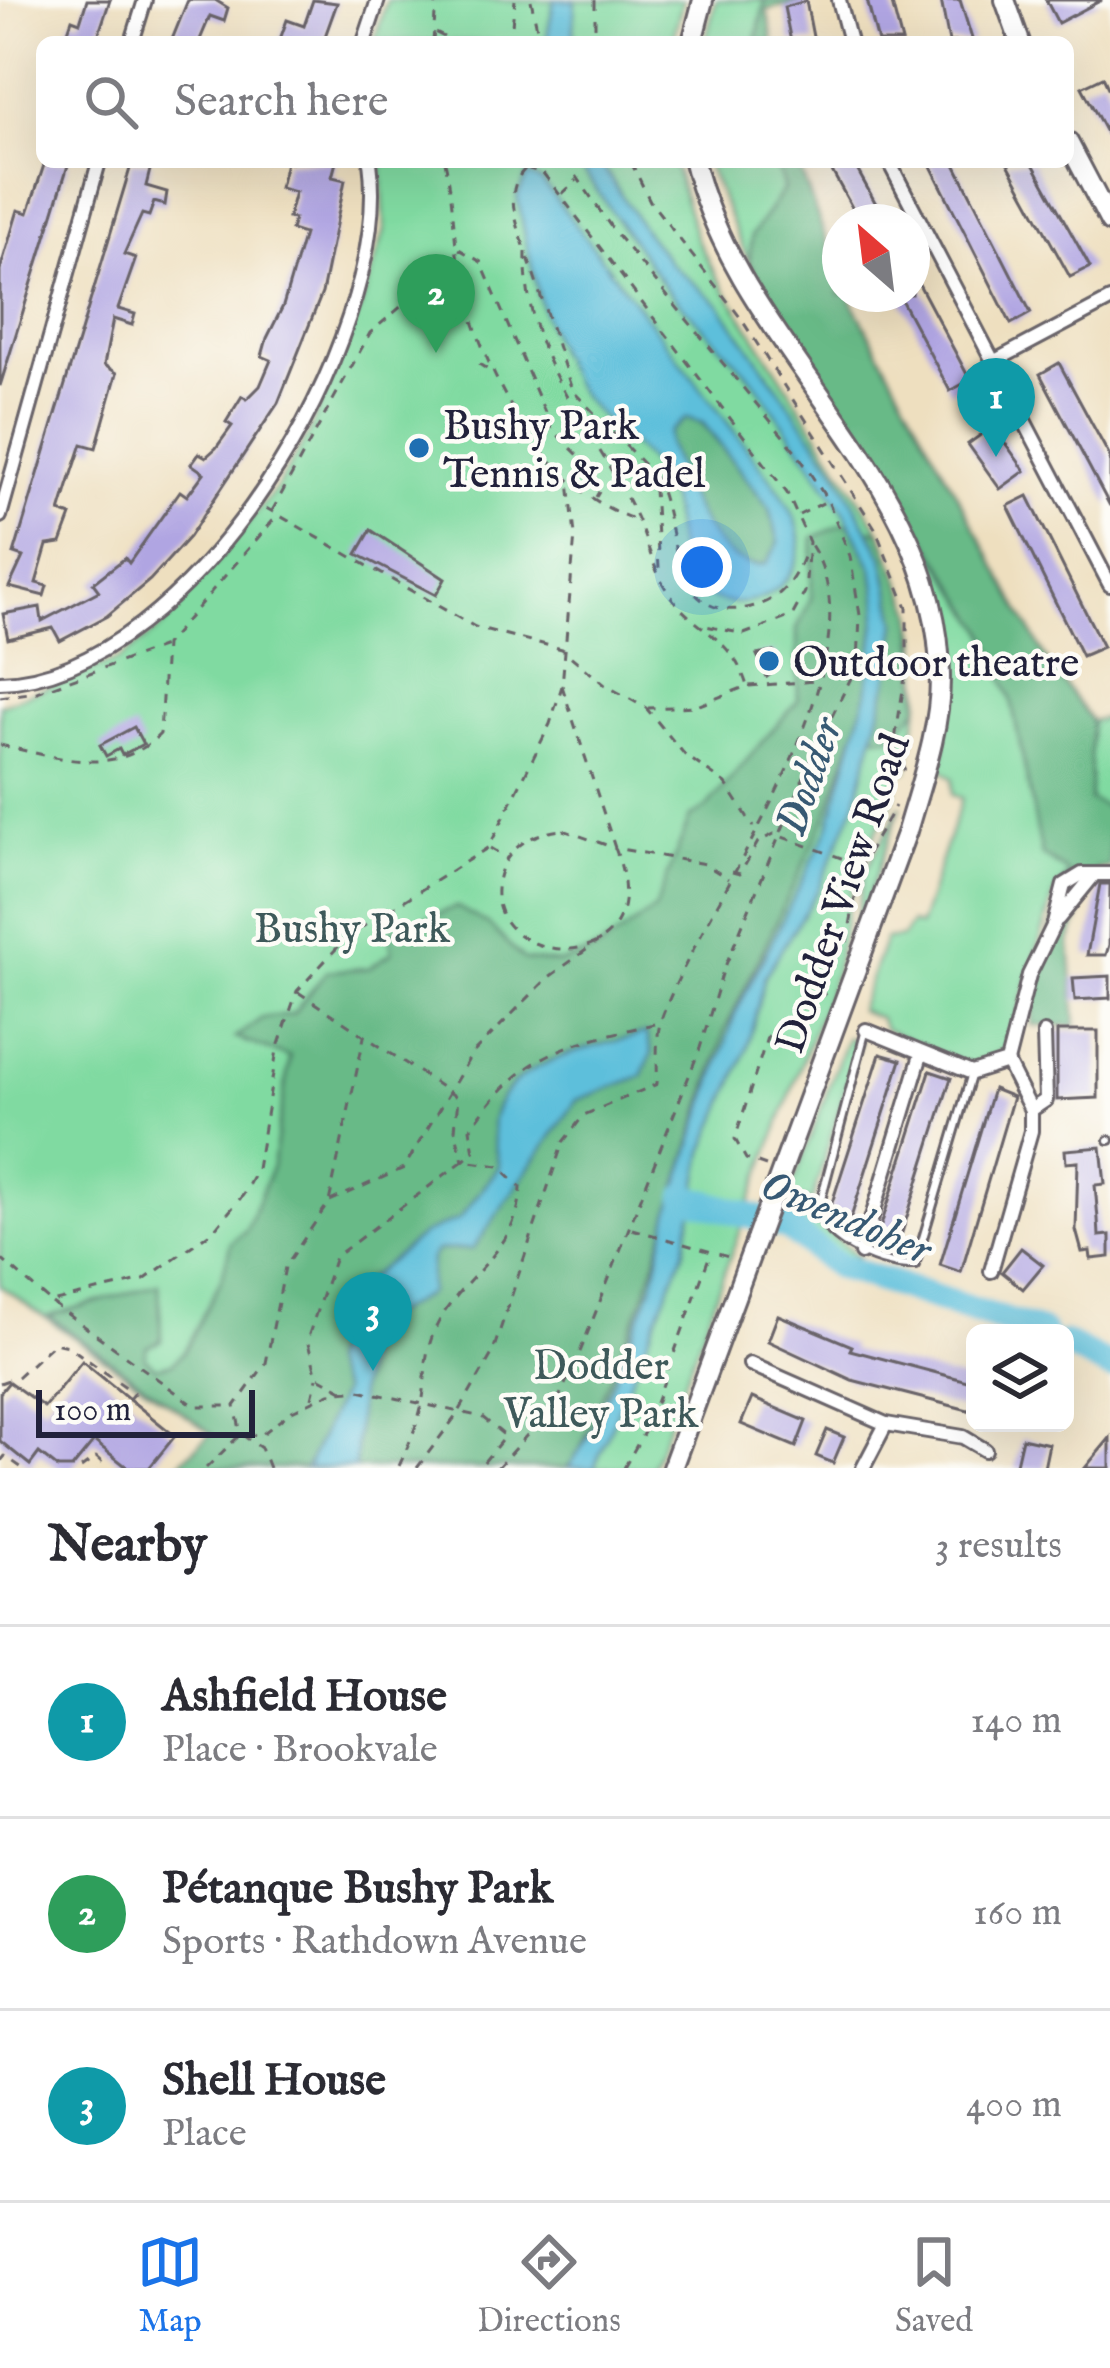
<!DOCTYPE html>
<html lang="en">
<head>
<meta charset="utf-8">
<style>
	:root { --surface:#fff; --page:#f7f7f7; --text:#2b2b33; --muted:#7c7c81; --line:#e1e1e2; --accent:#1a73e8 }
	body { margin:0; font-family:"IM FELL English",serif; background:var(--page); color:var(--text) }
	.controls { position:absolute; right:36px; bottom:36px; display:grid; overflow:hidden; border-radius:18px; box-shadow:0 12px 48px #0002 }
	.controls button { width:108px; height:108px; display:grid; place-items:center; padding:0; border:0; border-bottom:3px solid var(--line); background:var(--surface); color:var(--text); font:60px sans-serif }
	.compass { position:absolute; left:822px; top:204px; width:108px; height:108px; border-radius:50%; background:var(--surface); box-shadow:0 12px 48px #0002; rotate:332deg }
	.scale { position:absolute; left:36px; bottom:30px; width:219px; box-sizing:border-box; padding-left:12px; border:6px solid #22223b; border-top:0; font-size:33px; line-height:42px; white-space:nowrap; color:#22223b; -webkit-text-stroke:9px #fdfcf7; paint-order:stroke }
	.you { position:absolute; left:702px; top:567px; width:42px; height:42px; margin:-30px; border:9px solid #fff; border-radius:50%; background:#1a73e8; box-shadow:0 0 0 18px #1a73e833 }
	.badge { display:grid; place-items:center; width:78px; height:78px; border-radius:50%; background:var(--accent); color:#fff; font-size:39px; font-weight:700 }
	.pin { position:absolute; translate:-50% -99px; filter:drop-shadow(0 3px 6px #0008) }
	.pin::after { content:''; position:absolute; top:63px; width:42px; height:36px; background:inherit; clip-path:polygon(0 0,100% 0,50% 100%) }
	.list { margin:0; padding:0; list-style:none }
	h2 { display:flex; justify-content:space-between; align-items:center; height:156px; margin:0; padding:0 48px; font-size:51px }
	h2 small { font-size:39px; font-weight:400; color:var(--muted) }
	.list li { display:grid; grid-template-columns:78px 1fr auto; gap:36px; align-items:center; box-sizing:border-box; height:192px; padding:0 48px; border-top:3px solid var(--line) }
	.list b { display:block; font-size:45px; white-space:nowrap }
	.list p { margin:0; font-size:39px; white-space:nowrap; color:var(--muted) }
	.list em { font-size:39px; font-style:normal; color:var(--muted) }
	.icon { flex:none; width:66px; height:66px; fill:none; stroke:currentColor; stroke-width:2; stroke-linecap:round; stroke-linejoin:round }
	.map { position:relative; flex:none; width:1110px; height:1468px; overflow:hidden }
	.search { position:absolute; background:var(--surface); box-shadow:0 12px 48px #0002; left:36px; right:36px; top:36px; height:132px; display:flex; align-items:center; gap:30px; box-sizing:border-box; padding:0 42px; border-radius:18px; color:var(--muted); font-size:45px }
	.sheet { height:732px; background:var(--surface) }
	nav { display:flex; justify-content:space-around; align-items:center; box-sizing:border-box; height:168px; border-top:3px solid var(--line); background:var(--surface); font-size:33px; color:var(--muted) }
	nav a { display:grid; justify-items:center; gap:6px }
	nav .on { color:var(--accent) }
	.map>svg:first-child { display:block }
	.green { fill:#80daa1; stroke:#517e6e; stroke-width:3 }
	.forest { fill:#68ba87; stroke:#456e61; stroke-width:3 }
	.water { fill:#5dbfdb; stroke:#40708b; stroke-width:3; fill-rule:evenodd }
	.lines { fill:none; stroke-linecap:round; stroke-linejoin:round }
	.river { stroke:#5dbfdb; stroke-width:27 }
	.building { fill:#b0a5e2 }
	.service-casing { stroke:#696469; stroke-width:12 }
	.minor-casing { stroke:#696469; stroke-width:18 }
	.secondary-casing { stroke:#696469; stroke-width:24 }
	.path { stroke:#696469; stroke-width:3; stroke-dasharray:9 9; stroke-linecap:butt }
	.service { stroke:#fff; stroke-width:6 }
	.minor { stroke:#fff; stroke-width:12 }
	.secondary { stroke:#fff; stroke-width:18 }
	.path-bridge { stroke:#696469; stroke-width:3; stroke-dasharray:9 9; stroke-linecap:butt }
	.poi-dot { fill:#1f6fb2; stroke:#fdfcf7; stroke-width:4.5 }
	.labels { text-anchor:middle; stroke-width:9; stroke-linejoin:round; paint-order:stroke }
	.poi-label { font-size:42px; fill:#22223b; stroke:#fdfcf7; text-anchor:start }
	.street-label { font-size:42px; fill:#22223b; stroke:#fdfcf7 }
	.park-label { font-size:42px; fill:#3e595a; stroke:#fdfcf7 }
	.water-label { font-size:45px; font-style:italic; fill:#375973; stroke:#fdfcf7 }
</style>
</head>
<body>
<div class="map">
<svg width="1110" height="1468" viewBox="0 0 1110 1468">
	<rect width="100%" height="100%" fill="#fdfcf7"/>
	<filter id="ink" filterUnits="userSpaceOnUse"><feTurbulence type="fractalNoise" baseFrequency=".00833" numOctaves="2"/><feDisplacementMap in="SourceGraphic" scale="24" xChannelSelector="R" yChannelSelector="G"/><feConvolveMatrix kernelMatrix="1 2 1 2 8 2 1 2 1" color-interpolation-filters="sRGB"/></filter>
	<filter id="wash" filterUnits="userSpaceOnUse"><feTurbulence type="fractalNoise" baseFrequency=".004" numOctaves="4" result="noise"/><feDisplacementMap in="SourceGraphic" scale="48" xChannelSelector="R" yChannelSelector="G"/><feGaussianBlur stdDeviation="2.7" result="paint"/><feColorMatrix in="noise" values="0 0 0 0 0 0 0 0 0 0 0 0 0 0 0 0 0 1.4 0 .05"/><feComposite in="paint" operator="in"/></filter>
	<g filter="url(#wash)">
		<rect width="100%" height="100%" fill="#eedfbf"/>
		<g class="green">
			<polygon points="387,0 683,0 672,42 374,42"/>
			<polygon points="716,0 765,0 756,42 705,42"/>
			<polygon points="381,162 673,162 697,240 717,277 880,531 918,635 920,702 907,770 898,773 895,797 856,870 834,976 652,1468 175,1468 211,1433 0,1286 0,705 120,659 163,626 275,490 308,435 361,307 385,230"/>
			<polygon points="706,162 776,162 784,189 752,235 749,263"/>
			<path d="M909,517L985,631L1011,699L1042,854L1069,873L1055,891L1008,1047L972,1067L884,1029L879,1018L859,1010L885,939L902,937L911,923L919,926L962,798L952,795L953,779L941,769C958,677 953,601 909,517Z"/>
			<polygon points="1110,717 1110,809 1089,800 1091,721"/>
			<polygon points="901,805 851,945 865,871"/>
			<polygon points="847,1037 859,1042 812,1201 801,1199 799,1207 858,1257 840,1264 801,1230 780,1220"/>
		</g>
		<g class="forest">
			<polygon points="765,0 807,0 767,10 773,42 756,42"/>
			<polygon points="776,162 797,162 840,276 840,294 848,294 1046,659 1091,721 1090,800 1110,809 1110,868 1098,869 1070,942 1076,1026 1032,1025 1037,973 1069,873 1042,855 1011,699 985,631 749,263 752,235 784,189"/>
			<path d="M686,418L702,423L770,509L779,542L766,564C713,576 682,482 668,444L669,432Z"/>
			<polygon points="843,524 880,531 914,612 919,708 892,737 853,736 827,815 725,1030 647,1289 577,1457 566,1468 175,1468 211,1433 49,1316 159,1284 161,1341 147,1347 145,1358 155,1367 173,1363 185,1350 222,1278 231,1242 246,1230 272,1166 290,1057 235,1038 262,1018 293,1014 327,971 369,968 392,952 389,931 457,907 488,924 524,960 560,963 601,948 655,909 690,817 706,808 798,700 797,629 811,598 813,538"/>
		</g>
		<g class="water">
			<polygon points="554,0 575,0 573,42 546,42"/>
			<polygon points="577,162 600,162 644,230 672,265 719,304 835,468 883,556 897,623 888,681 856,802 818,890 765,976 747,1049 704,1152 684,1252 594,1468 568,1468 592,1431 653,1284 669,1213 735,1014 828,829 867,692 878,604 873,569 843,510 751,377 667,290"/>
			<path d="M527,175L543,182L780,491C789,506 800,523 800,541C800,592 740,621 701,591C667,565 682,517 663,482C643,446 605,428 582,396C543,343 530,259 517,196ZM686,418L703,423L770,509L779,542L766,564C714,576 682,482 668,444L669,432Z"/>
			<path d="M646,1033L652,1053L642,1076L577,1100L473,1249L437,1250L431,1258L429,1293L371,1327L359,1390L355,1468H306L342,1391L329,1363L345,1307L360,1285L423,1234L459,1219L499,1167C497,1153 490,1132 493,1119C506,1058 598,1048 646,1033Z"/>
		</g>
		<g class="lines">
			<g class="river">
				<polyline points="686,1197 787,1227 838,1266 1043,1333"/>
				<polyline points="1065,1344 1110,1367"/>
			</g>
		</g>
		<g id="blocks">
			<g class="building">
				<polygon points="87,0 110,0 96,42 66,37 72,19 80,22"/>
				<polygon points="188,0 215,0 228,8 224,21 210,16 199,42 171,42"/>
				<polygon points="313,0 337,3 323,42 279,42 287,20 304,26"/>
				<polygon points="867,0 891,0 902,42 878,42"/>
				<polygon points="941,0 960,0 973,42 949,42"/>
				<polygon points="1046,0 1102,0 1058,23"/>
				<polygon points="806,1 814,42 791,42 784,7"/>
				<polygon points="1103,77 1110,92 1110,140 1082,87"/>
				<polygon points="45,162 69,162 0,386 0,270 18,210 28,213"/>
				<polygon points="132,162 152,162 146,186 167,192 165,205 154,202 149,216 142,214 124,254 136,258 118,309 135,314 132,325 113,319 104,365 117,373 96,448 82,444 68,486 60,512 71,516 61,543 47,545 36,583 47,586 44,596 9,587 23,557 14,554"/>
				<polygon points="286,162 336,162 332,177 345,180 322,293 278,403 189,537 150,580 107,616 60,641 53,628 8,639 3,614 40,607 42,621 99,591 93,583 125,558 129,563 180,491 187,496 204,473 191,464 199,453 206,457 216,448 232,426 226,422 242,396 247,399 260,386 271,360 262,356 267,338 283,306 304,234 291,230 294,219 288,218 295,192 280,188"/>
				<polygon points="827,162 853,162 886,222 860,222"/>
				<polygon points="929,162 954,162 1031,313 1011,324"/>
				<polygon points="1007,162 1032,162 1090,267 1070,277"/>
				<polygon points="912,271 970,380 950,391 898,294 912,294"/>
				<polygon points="1059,363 1110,457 1110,506 1040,374"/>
				<polygon points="993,426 1025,471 1000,489 968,444"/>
				<polygon points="1028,496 1103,647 1082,656 1008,506"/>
				<polygon points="371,530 445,579 436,595 357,554"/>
				<polygon points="774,652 780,667 767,677 757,655"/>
				<polygon points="134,727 143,744 122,755 119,749 106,756 100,745"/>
				<polygon points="1100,884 1110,884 1109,945 1106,955 1087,955"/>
				<polygon points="1110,976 1110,998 1075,1000 1073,978"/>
				<polygon points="1057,1031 1098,1031 1098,1098 1057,1100"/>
				<polygon points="880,1054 901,1060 848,1227 828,1215"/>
				<polygon points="930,1071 951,1078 898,1245 877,1238"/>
				<polygon points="993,1089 1013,1097 961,1272 940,1265"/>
				<polygon points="1101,1147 1105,1184 1095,1185 1098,1219 1099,1236 1110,1235 1110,1257 1091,1259 1090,1251 1082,1252 1076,1230 1078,1162 1066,1163 1065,1150"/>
				<polygon points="1021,1248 1043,1265 1023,1289 1002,1272"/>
				<polygon points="778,1315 852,1346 850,1350 975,1383 972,1411 852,1380 768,1341"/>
				<polygon points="82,1361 175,1436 149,1468 128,1468 94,1441 72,1468 58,1468 39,1453 30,1465 0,1441 0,1393 9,1382 44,1407"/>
				<polygon points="752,1398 806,1421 796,1447 741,1424"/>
				<polygon points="827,1430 844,1437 833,1463 816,1456"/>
				<polygon points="1022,1438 1049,1444 1044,1468 1015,1468"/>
				<polygon points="1110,1438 1110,1468 1085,1468"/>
			</g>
		</g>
	</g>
	<g filter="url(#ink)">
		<use href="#blocks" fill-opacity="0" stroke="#696469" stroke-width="3"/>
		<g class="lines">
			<defs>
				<g id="service">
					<path d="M865,1033L818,1211C828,1243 884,1267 915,1265L972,1073"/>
					<polyline points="1109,1140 1110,1140"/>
				</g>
				<g id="minor">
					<polyline points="839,0 850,42"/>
					<polyline points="132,42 145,0"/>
					<polyline points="364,42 378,0"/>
					<polyline points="889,162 1110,585"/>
					<polyline points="993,362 1110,300"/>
					<polyline points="0,516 99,162"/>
					<path d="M0,682C191,677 394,337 370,162"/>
					<polyline points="1058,919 1094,875"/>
					<polyline points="866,1030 972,1073 1007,1062 1029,975 1054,924 1064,885 1082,874 1110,874"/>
					<polyline points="1007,1062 1031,1110"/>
					<polyline points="861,1253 921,1055"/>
					<polyline points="991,1271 1031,1131 1031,1110 1046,1100 1044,1033"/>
					<polyline points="750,1364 886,1424 963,1437 985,1450"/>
					<polyline points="863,1468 886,1424"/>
				</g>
				<g id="secondary">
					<polyline points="1005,0 1020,42"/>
					<polyline points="692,42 703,0"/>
					<polyline points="1068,142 1110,222"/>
					<path d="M672,1468L907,831C921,782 940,731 940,679C942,478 739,349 694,162"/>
				</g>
			</defs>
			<use href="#service" class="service-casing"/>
			<use href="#minor" class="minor-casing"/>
			<use href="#secondary" class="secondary-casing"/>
			<g class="path">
				<polyline points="531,0 540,42"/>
				<polyline points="595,0 595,42"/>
				<polyline points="436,33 454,42"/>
				<polyline points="433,42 436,0"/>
				<polyline points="510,42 515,0"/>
				<path d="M445,162C455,204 453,250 464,291C488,381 544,490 637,520"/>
				<polyline points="631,162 650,201 740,317 875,528 907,608 907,665 894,746 907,776"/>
				<polyline points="526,168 543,173 560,195 787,493 809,542 805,592 792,616 744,634 706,626"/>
				<path d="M525,169C503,191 517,222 525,249"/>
				<polyline points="562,194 577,180"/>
				<polyline points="459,249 481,262 552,429 592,469 600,490 596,497"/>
				<path d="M526,252C523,366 597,428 638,521C648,543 653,568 666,589C691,631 731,633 747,686L697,706L648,708"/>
				<polyline points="528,258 572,390 653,474 659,568"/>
				<polyline points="479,364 493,373"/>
				<path d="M654,476C681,522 665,626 751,607C782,601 797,576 806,549"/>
				<polyline points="266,508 475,627 562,649 605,685 646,708 685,755 726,784 754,827"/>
				<polyline points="272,511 370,333 458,258"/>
				<polyline points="799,515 827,501"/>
				<polyline points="562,686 615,848 705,864 728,879"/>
				<polyline points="749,686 816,681"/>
				<polyline points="0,697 37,692 164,646"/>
				<path d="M0,745C56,757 116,779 160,734L165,645L276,517"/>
				<path d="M563,830L615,848C671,991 462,968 502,868C513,843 537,832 563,830Z"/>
				<polyline points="490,848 508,859"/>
				<polyline points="847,942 861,865 895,806"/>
				<path d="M298,992L458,1098L455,1130L463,1161L474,1152L470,1129C528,1048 565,1045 658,1023"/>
				<polyline points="766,1166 746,1159 735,1139 769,1031 830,990"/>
				<polyline points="330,1201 404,1168 472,1054 549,977 600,940"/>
				<polyline points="632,1229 732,1258"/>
				<polyline points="0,1258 51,1302 144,1280 214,1230 243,1195 257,1169 277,1050 297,991 348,936 489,847 550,724 562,686 575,535 569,482"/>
				<polyline points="52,1303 195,1406 235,1406"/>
				<polyline points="0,1383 17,1377 54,1343 68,1346 134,1393 128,1400"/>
				<path d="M343,1390L317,1376L307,1340L335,1257L463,1161L499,1166L521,1187C518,1260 449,1279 430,1343C424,1360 426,1381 423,1398C419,1422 408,1447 398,1468"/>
				<polyline points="312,1398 317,1378"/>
				<polyline points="0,1462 5,1456 22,1468"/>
				<polyline points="81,1468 96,1457 107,1467"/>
				<polyline points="206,1468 241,1434 260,1436 292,1411 330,1393 359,1390 482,1417 505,1436 479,1468"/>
				<polyline points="269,1468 261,1448 241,1434 235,1406 266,1363 285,1267 329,1202 364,1037"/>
				<path d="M417,1468L459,1412L492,1354L563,1142L584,1115L657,1084C658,1065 655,1039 661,1020C702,902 892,660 809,542"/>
				<polyline points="497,1468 557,1402 580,1352 700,1048 722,974 815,750 858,664 860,615 850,556 828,501 797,453 613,230 567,162"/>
				<polyline points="624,1468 648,1425 711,1252"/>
			</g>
			<use href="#service" class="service"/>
			<use href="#minor" class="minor"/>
			<use href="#secondary" class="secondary"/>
			<polyline class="path-bridge" points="732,872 740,874 758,842 774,834 861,865"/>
		</g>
	</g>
	<g class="poi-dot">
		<circle cx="419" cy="448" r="12"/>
		<circle cx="769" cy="661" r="12"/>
	</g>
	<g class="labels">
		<g class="poi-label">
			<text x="443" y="439">Bushy Park<tspan x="443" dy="48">Tennis &amp; Padel</tspan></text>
			<text x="793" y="676">Outdoor theatre</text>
		</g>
		<g class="street-label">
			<text transform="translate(841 893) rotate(-71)" y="15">Dodder View Road</text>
		</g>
		<g class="park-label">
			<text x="352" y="942">Bushy Park</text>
			<text x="601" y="1379">Dodder<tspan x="601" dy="48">Valley Park</tspan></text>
		</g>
		<g class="water-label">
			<text transform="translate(807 776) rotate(-71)" y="16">Dodder</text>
			<text transform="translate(847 1215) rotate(23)" y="16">Owendoher</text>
		</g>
	</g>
</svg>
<div class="controls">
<button><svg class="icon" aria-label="layers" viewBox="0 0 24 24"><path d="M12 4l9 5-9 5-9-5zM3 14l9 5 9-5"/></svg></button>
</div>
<svg class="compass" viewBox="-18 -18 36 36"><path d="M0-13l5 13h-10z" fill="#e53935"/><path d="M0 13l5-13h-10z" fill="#7c7c81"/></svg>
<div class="scale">100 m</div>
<div class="you"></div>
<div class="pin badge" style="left:996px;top:457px;background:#0f9aa8">1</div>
<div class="pin badge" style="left:436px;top:353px;background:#2e9e5b">2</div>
<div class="pin badge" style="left:373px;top:1371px;background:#0f9aa8">3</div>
<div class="search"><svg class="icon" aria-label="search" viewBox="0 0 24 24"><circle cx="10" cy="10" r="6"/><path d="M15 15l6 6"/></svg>Search here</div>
</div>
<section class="sheet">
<h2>Nearby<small>3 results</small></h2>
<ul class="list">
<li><span class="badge" style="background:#0f9aa8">1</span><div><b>Ashfield House</b><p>Place · Brookvale</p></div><em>140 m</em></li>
<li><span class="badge" style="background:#2e9e5b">2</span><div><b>Pétanque Bushy Park</b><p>Sports · Rathdown Avenue</p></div><em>160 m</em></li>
<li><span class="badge" style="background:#0f9aa8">3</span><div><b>Shell House</b><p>Place</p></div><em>400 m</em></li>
</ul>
</section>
<nav>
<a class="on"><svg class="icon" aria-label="map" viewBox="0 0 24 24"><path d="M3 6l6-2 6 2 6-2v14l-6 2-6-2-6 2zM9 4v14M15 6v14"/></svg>Map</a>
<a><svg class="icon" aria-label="directions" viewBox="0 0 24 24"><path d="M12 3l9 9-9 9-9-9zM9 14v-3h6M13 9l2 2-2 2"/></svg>Directions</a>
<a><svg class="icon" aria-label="saved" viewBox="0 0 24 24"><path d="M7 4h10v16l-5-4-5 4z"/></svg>Saved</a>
</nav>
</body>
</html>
